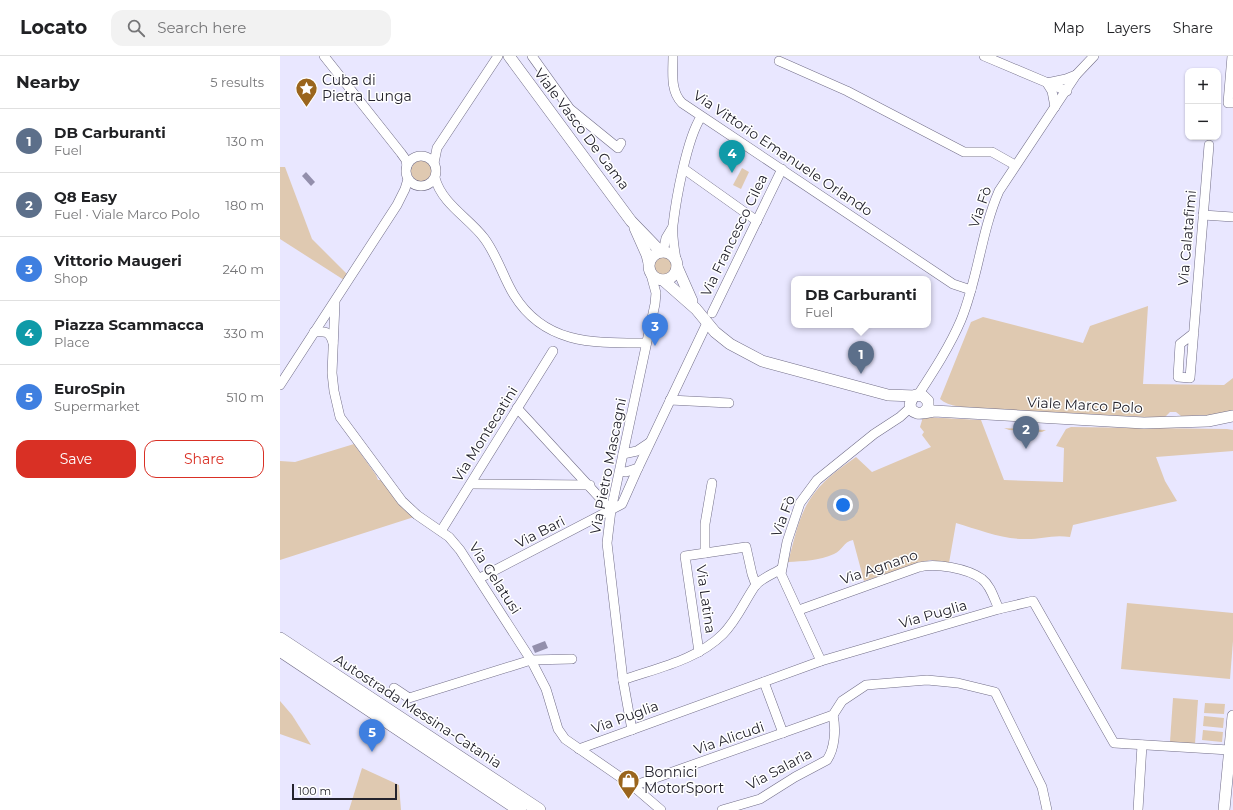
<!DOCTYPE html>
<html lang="en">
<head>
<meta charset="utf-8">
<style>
	:root { --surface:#fff; --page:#f2f2f2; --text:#202124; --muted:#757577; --line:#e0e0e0; --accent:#d93025 }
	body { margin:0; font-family:Montserrat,sans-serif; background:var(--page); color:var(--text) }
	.controls { position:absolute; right:12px; top:12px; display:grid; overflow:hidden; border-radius:8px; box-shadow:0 1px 3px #0004 }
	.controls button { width:36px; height:36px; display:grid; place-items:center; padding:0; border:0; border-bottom:1px solid var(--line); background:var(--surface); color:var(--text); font:20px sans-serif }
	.scale { position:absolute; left:12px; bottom:10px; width:105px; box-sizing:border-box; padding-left:4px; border:2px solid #24232d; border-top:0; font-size:11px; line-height:14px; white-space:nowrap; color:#24232d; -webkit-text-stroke:3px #fff; paint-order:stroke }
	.you { position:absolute; left:563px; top:449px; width:14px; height:14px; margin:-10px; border:3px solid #fff; border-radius:50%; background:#1a73e8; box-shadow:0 0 0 6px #1a73e833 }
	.badge { display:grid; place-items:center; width:26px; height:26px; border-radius:50%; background:var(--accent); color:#fff; font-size:13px; font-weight:700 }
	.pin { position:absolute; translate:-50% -33px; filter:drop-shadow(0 1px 2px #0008) }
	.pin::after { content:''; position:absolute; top:21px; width:14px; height:12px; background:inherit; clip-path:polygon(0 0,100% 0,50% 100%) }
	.popup { position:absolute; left:511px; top:220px; width:140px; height:52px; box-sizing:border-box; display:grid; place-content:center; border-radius:8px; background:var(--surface); filter:drop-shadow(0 1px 3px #0005); font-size:13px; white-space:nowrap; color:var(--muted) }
	.popup b { font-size:15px; color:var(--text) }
	.popup::after { content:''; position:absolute; left:50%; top:100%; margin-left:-8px; border:8px solid transparent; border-top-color:var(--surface) }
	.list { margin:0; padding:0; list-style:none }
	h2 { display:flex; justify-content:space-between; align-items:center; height:52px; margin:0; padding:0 16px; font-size:17px }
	h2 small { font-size:13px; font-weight:400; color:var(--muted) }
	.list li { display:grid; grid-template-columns:26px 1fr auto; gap:12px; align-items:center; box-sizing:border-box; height:64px; padding:0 16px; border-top:1px solid var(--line) }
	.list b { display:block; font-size:15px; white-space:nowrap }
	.list p { margin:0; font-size:13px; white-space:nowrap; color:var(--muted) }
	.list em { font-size:13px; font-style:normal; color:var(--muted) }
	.actions { display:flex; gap:8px; padding:12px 16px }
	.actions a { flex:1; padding:9px 0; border:1px solid var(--accent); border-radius:12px; text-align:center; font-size:14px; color:var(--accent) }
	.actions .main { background:var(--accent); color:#fff }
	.icon { flex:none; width:22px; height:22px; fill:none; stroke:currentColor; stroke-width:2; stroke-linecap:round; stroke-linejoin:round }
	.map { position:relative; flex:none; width:953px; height:754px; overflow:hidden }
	header { display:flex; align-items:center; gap:24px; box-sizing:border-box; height:56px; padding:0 20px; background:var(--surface); border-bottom:1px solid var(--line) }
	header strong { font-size:19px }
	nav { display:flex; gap:22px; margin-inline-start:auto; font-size:14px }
	.search { width:280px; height:36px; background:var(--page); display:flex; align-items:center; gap:10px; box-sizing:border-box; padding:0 14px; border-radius:12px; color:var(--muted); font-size:15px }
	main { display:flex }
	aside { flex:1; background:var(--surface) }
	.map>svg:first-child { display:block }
	.green { fill:#dfc9b1 }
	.water { fill:#938fac }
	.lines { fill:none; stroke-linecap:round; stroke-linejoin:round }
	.minor-casing { stroke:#726e88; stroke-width:10 }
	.major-casing { stroke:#726e88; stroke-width:12 }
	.highway-casing { stroke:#726e88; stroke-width:14 }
	.minor { stroke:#fff; stroke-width:9 }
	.major { stroke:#fff; stroke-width:11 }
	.highway { stroke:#fff; stroke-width:13 }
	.labels { text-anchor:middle; stroke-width:3; stroke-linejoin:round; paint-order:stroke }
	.poi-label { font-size:14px; fill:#24232d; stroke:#fff; text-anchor:start }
	.street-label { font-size:14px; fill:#24232d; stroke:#fff }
</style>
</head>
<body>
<header>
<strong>Locato</strong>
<div class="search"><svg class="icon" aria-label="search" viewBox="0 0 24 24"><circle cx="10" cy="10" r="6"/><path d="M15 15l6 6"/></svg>Search here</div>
<nav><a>Map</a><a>Layers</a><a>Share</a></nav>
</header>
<main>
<aside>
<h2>Nearby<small>5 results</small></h2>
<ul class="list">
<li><span class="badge" style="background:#5c6f8a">1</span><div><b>DB Carburanti</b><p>Fuel</p></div><em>130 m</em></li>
<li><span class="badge" style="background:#5c6f8a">2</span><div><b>Q8 Easy</b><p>Fuel · Viale Marco Polo</p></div><em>180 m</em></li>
<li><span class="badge" style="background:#3f7fe0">3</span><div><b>Vittorio Maugeri</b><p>Shop</p></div><em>240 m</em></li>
<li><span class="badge" style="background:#0f9aa8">4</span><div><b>Piazza Scammacca</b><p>Place</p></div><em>330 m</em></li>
<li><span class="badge" style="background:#3f7fe0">5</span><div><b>EuroSpin</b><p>Supermarket</p></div><em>510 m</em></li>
</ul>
<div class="actions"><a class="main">Save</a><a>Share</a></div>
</aside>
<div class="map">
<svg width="953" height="754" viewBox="0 0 953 754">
	<rect width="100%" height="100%" fill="#e9e7ff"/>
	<g class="green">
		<circle cx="142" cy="115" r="11"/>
		<polygon points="0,111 5,111 32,183 67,218 64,224 0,183"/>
		<polygon points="462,112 469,116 461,133 453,129"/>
		<circle cx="384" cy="210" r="11"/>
		<path d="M868,250L863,328L944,329L953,322V357L945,359L901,360L896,356H890L884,362L697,353C685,351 669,351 660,343L691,266L703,261L803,287L810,270Z"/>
		<path d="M643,361L701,364L724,424L783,426L784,392L776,390L786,373L791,371L947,373L953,374V395L876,401L885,425L897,445L793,469L790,481C772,478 760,484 743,483C721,483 697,473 676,467L669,507L650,504L584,525L573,484C563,486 562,495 554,498C539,505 523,505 508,506C515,482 519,455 536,435C547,421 562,411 576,401L592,416L651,391L642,379L644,376L640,371Z"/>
		<polygon points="724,372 766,374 762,376 729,374"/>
		<polygon points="74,388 96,419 98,424 101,424 121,450 134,461 0,504 0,405 15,406"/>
		<polygon points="847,547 953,557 953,585 950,623 841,613"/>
		<polygon points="893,642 918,644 915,688 890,686"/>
		<polygon points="0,645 12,659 31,689 0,678"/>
		<polygon points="925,647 945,648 944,658 924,657"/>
		<polygon points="924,660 944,662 943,672 923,670"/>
		<polygon points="923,674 943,676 942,686 922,684"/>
		<polygon points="82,712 119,729 121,754 69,754"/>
	</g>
	<g class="water">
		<polygon points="26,116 35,126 31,130 22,120"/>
		<polygon points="265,585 268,592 255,597 252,590"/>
	</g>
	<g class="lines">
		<defs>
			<g id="minor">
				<polyline points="44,0 121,97 126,104 127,110"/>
				<polyline points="252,0 290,53 338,92 341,87"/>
				<path d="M393,0C393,16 390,35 402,47L673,228L691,234"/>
				<polyline points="704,0 787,35"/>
				<polyline points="952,0 948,47 953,47"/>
				<polyline points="499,5 567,35 684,96 712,96 735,109"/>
				<polyline points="775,51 772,35 767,27 786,23 796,19"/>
				<circle cx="141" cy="115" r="15"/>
				<polyline points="154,107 157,92 218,0"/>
				<polyline points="404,113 477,165"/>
				<path d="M155,122C162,148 189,162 204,182C217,199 223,221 234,239C265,289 314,287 366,287"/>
				<polyline points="923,159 953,161"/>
				<polyline points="383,196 386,182 392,172"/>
				<path d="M396,203C394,192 392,181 393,169C396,143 407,82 421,61"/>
				<polyline points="55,247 52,317 54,335 60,361 122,445 137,459 169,481 180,494 251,604 266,633 278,673 285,683 353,730 381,754"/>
				<polyline points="432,257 502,113"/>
				<path d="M34,276C45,275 50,275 53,287"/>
				<polyline points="914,277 900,288 898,321 910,322 929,89"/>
				<polyline points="0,329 117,149 125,133 128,123"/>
				<path d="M638,339C653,316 670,290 681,264C698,223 701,176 719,135L796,19L814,0"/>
				<polyline points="390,344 449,347"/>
				<polyline points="237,352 331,454"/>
				<polyline points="343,398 357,395 369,387"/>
				<polyline points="340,415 346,416 358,412 427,267"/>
				<polyline points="191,428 310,429"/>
				<polyline points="161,475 273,295"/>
				<polyline points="425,497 425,468 432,427"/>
				<polyline points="200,522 342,448 358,412"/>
				<path d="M519,554L639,511C656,507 687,512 702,523C711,530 714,543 719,553"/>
				<polyline points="419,596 405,500 466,491 472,518 476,529"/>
				<polyline points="541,605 501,518 507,486 520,447 537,424 594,378 620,361 631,351"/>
				<path d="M343,624C377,612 417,604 443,578C457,564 464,546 475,530C480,523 493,518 501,513"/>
				<polyline points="484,626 503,677"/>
				<polyline points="114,632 129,642 251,604 292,603"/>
				<polyline points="553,659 562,645 586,629 647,624 678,627 715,636 762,731 767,754"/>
				<polyline points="352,674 343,624 327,487 331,454 375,248 376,237 370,215"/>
				<polyline points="299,693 541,605 719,553 753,545 834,687 949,694"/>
				<polyline points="353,730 553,659"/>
				<path d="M442,754L480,743L515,721L547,704C555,692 556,673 553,659"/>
				<polyline points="858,754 862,689"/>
			</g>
			<g id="major">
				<polyline points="229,0 351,165 381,196"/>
				<polyline points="355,172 367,199 369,207"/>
				<circle cx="383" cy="210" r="14"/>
				<polyline points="397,211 412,245"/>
				<polyline points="383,224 416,253 435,276 450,288 482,305 608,339 635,340"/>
				<path d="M643,357L648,352V345L643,340L636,339C629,344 627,354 637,357C642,358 649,356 654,355L864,367L928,365L953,360"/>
				<polyline points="944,754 953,660"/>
			</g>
			<g id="highway">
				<polyline points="0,583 259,754"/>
				<polyline points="0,594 240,754"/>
			</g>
		</defs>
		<use href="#minor" class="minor-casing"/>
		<use href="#major" class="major-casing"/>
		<use href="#highway" class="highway-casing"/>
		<use href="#minor" class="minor"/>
		<use href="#major" class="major"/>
		<use href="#highway" class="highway"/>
	</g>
	<defs>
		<symbol id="sight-pin" viewBox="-11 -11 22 30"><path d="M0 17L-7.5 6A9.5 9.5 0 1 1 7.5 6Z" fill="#9a651d" stroke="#fff"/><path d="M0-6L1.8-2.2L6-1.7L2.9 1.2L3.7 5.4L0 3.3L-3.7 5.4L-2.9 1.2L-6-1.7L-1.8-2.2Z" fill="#fff"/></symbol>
		<symbol id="shop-pin" viewBox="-11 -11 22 30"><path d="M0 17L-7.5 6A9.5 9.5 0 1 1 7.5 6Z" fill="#9a651d" stroke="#fff"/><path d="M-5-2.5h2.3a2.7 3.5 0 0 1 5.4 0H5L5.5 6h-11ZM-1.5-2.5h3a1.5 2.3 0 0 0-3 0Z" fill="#fff"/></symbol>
	</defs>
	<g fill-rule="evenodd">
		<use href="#sight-pin" x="14" y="20" width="25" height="34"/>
		<use href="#shop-pin" x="336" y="712" width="25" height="34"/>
	</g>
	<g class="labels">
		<g class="poi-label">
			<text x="42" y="29">Cuba di<tspan x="42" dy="16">Pietra Lunga</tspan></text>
			<text x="364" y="721">Bonnici<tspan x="364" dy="16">MotorSport</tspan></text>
		</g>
		<g class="street-label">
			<text transform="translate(302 73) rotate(53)" y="5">Viale Vasco De Gama</text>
			<text transform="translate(503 97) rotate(34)" y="5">Via Vittorio Emanuele Orlando</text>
			<text transform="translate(700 151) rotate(-71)" y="5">Via Fò</text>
			<text transform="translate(454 179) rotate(-64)" y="5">Via Francesco Cilea</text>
			<text transform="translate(907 182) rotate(-85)" y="5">Via Calatafimi</text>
			<text transform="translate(805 349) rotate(3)" y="5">Viale Marco Polo</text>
			<text transform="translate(205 378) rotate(-58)" y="5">Via Montecatini</text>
			<text transform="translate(328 410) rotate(-79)" y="5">Via Pietro Mascagni</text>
			<text transform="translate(503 460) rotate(-69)" y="5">Via Fò</text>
			<text transform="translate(260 476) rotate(-27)" y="5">Via Bari</text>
			<text transform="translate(599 511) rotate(-19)" y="5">Via Agnano</text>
			<text transform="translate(215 522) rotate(57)" y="5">Via Gelatusi</text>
			<text transform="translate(426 543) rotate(82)" y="5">Via Latina</text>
			<text transform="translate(653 558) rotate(-16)" y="5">Via Puglia</text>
			<text transform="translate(138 655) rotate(33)" y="5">Autostrada Messina-Catania</text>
			<text transform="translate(345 661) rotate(-20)" y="5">Via Puglia</text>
			<text transform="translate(449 682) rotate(-19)" y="5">Via Alicudi</text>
			<text transform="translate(499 713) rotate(-28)" y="5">Via Salaria</text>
		</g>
	</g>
</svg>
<div class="controls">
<button>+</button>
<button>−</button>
</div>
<div class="scale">100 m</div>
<div class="you"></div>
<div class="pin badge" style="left:581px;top:318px;background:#5c6f8a">1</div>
<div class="popup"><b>DB Carburanti</b>Fuel</div>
<div class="pin badge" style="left:746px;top:393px;background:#5c6f8a">2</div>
<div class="pin badge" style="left:375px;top:290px;background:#3f7fe0">3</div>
<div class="pin badge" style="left:452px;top:117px;background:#0f9aa8">4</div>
<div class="pin badge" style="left:92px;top:696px;background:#3f7fe0">5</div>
</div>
</main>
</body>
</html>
